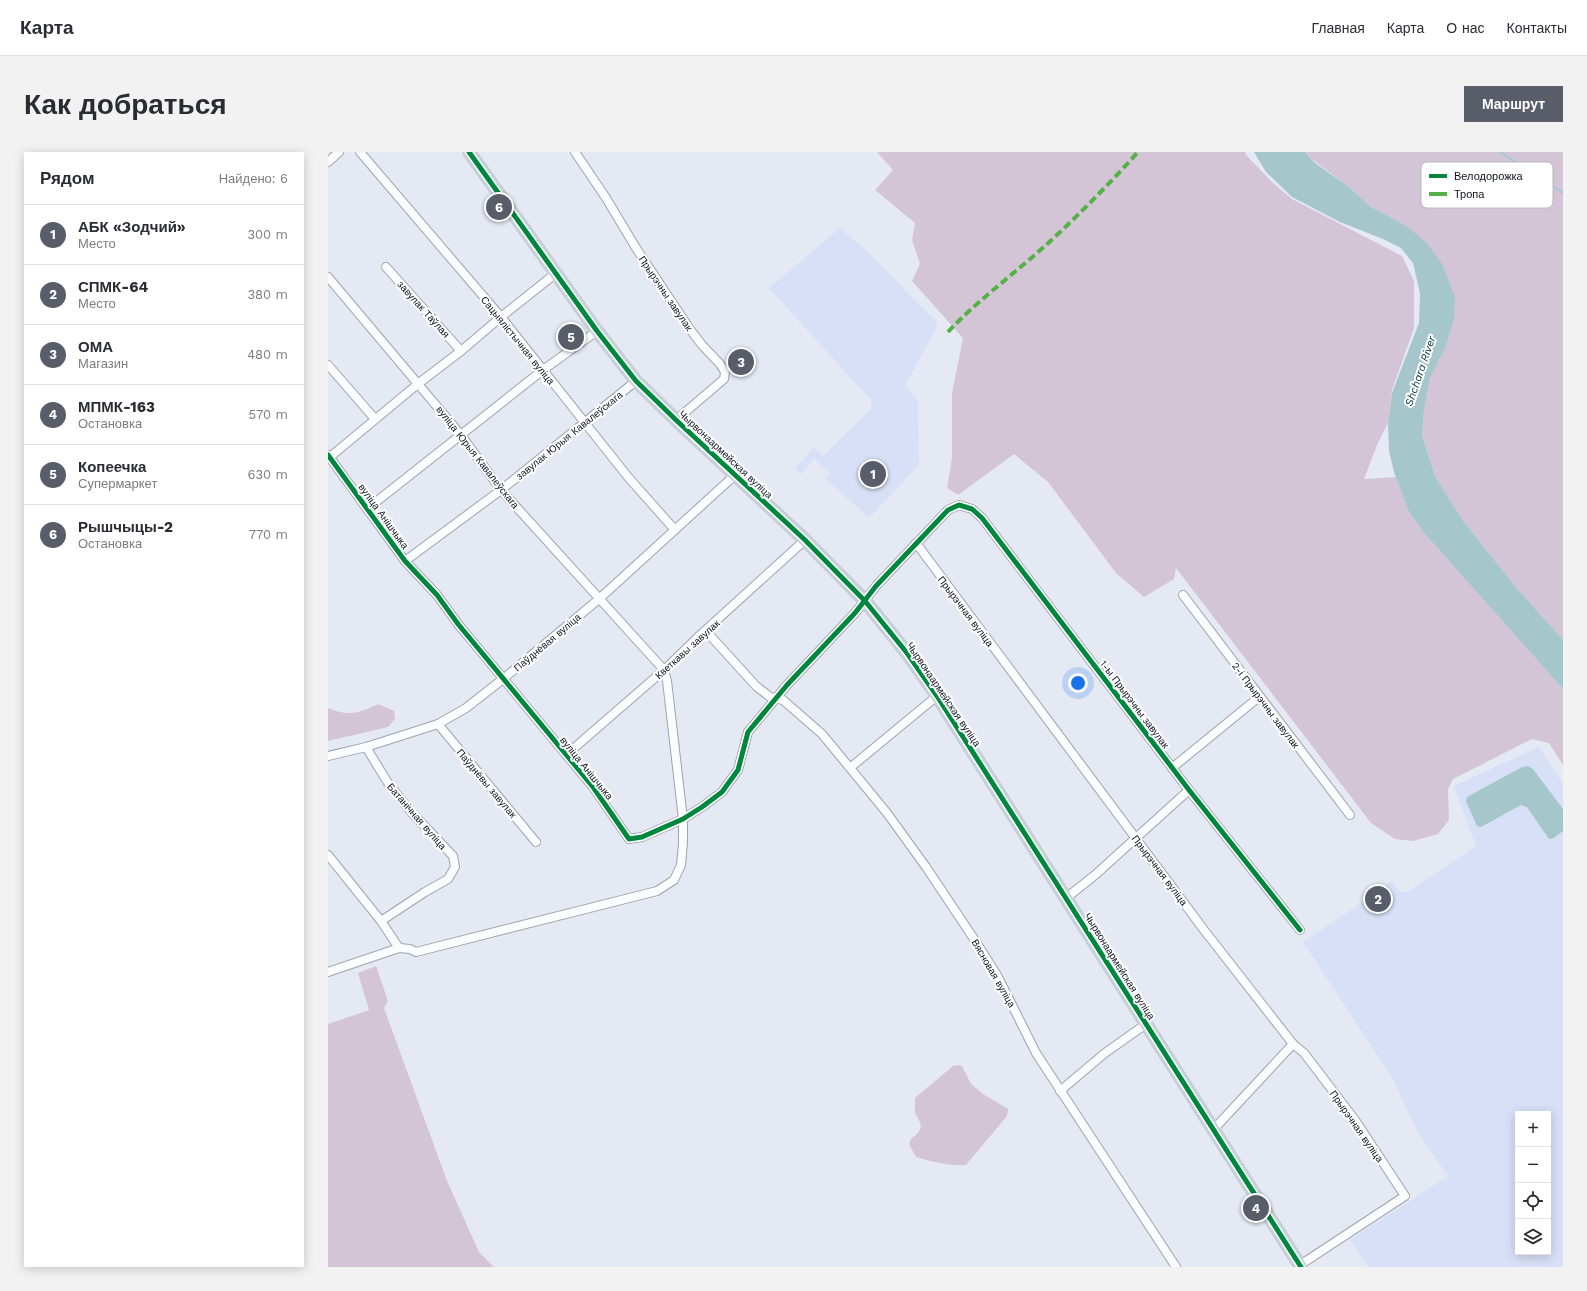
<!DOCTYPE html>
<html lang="ru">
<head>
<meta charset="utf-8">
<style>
	:root { --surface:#fff; --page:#f2f2f3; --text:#2b2b33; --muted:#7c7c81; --line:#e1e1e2; --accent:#595d69 }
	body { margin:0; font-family:"Work Sans",sans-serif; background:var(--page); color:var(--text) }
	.controls { position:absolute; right:12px; bottom:12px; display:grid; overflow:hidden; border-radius:0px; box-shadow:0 2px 10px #0003 }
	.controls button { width:36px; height:36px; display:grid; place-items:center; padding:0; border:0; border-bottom:1px solid var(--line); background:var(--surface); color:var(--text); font:20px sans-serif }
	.you { position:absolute; left:750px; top:531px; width:14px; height:14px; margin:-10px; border:3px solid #fff; border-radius:50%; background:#1a73e8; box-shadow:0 0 0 6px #1a73e833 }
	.badge { display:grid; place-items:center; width:26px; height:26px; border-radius:50%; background:var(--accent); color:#fff; font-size:13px; font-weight:700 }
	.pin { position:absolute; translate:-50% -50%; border:2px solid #fff; box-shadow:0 1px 4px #0006 }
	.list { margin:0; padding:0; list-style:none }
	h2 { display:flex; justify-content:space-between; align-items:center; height:52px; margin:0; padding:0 16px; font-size:17px }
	h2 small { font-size:13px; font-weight:400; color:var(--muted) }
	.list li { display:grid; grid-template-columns:26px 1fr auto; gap:12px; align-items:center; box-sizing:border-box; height:60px; padding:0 16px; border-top:1px solid var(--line) }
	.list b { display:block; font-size:15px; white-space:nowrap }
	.list p { margin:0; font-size:13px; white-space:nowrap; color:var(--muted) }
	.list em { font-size:13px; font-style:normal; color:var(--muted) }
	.icon { flex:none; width:22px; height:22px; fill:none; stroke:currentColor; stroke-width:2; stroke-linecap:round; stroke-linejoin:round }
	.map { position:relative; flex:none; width:1235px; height:1115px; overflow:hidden; border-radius:0px }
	header { display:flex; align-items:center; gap:24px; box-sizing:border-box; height:56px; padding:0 20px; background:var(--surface); border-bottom:1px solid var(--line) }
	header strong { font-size:19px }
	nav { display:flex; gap:22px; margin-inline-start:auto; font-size:14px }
	.intro { display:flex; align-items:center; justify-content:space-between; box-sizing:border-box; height:96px; padding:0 24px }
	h1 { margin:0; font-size:28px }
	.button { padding:10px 18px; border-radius:0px; background:var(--accent); color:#fff; font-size:14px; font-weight:700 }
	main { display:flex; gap:24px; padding:0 24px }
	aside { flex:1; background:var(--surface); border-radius:0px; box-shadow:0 2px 10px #0003 }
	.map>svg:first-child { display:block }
	.built { fill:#d7e0f7; fill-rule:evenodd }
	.green { fill:#d4c5d6 }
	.water { fill:#a5c6cb }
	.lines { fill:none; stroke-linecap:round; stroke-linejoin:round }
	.stream { stroke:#a5c6cb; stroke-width:2 }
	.minor-casing { stroke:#9ea3ad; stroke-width:10 }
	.highway-casing { stroke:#c5c8ce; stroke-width:14 }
	.minor { stroke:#fbfcfd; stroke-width:8 }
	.highway { stroke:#c5d4dc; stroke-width:12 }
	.quiet { stroke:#54b145; stroke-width:4; stroke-dasharray:8 4; stroke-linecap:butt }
	.cycleway-casing { stroke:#fff; stroke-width:8 }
	.cycleway { stroke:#00873e; stroke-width:5 }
	.labels { text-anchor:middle; stroke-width:4; stroke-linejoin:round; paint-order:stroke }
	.street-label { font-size:10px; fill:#0e121e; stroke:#fff }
	.water-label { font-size:11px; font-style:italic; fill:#073437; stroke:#fff }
	.key { fill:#fff; stroke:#b7b8bc; stroke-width:1 }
	.key-label { font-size:11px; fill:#0e121e }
</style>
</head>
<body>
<header>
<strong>Карта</strong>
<nav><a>Главная</a><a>Карта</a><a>О нас</a><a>Контакты</a></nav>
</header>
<div class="intro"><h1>Как добраться</h1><a class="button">Маршрут</a></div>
<main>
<aside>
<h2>Рядом<small>Найдено: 6</small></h2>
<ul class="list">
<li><span class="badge">1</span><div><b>АБК «Зодчий»</b><p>Место</p></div><em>300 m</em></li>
<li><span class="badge">2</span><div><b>СПМК-64</b><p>Место</p></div><em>380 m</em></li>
<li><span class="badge">3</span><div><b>ОМА</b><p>Магазин</p></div><em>480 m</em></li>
<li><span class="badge">4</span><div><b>МПМК-163</b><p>Остановка</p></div><em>570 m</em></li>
<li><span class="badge">5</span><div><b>Копеечка</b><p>Супермаркет</p></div><em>630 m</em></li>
<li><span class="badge">6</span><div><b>Рышчыцы-2</b><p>Остановка</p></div><em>770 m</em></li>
</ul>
</aside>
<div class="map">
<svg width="1235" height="1115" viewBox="0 0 1235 1115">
	<rect width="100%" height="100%" fill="#e4e9f4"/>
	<g class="built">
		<polygon points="512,76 540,100 610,172 577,234 590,249 591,313 541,366 497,326 502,321 486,307 473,322 467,317 485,296 495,304 499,300 543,257 543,248 441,136"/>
		<path d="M1211,595L1235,632V1115H1040L1022,1088L1120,1024L1089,979L1065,927L975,790L1051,739L1049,736L1053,733L1055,735L1064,729L1072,740L1081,739L1148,694L1126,634ZM1190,962H1220V1100H1190Z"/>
	</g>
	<g class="green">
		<polygon points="549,0 917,0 918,3 946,32 964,47 1074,104 1086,129 1086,176 1064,238 1060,271 1049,293 1036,327 1068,325 1080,358 1096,381 1235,537 1235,613 1221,591 1204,587 1125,627 1120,637 1121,668 1110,682 1085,689 1067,687 1043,671 848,416 846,427 816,445 788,421 720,330 686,302 630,343 619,336 624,306 624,241 635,186 584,129 592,112 584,88 587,71 547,38 565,18"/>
		<polygon points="977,0 1235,0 1235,488 1186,433 1133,366 1107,324 1094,283 1096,258 1102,226 1117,196 1077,73 1043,55 1021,35 985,8"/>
		<path d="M50,552L66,559L67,567L60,575L0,589V556C20,565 32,561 50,552Z"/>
		<polygon points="48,814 60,849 56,856 119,1029 151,1100 166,1115 0,1115 0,872 41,858 30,821"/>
		<path d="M630,913L634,914L643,932L655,942L680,957L679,964L638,1013C620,1014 605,1010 588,1005L581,992L583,987L591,980L593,973L587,960V946L625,914Z"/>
	</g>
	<g class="water">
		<polygon points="926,0 977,0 987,11 1021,35 1043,55 1077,73 1099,91 1114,112 1127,145 1126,167 1117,196 1102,226 1096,258 1094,283 1107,324 1133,366 1186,433 1235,488 1235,537 1096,381 1080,358 1066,320 1061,299 1060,271 1064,241 1091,171 1092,141 1085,111 1073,96 1055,87 1012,70 964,45 938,20"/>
		<polygon points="1200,614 1205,617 1235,657 1235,679 1226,686 1221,687 1199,655 1193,653 1153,675 1149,674 1138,649 1139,645 1194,615"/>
	</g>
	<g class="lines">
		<polyline class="stream" points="1172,0 1235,41"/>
		<defs>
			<g id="minor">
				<polyline points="32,0 173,165 300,325 347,378"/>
				<polyline points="247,0 278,46 308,96 361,176 374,193 392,212 397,220 396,227 348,268"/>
				<polyline points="0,10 11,0"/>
				<polyline points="58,115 133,199"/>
				<polyline points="0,125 133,283 173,338 336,518 339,529 355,667 355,691 353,713 346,728 329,739 88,800 82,797 71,796 0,820"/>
				<polyline points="0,213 47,267"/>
				<polyline points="0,303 77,409 109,443 130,472 265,635 301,687 314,685 355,667 374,655 394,640 410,618 420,580 459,533 527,461 548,434 620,358 631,353 644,357 654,366 861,638 972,778"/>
				<polyline points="2,305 91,231 133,199 173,165 227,122"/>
				<polyline points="39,357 215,218 269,179"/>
				<polyline points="588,391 876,778 965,892 976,901 1027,968 1077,1044 972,1113"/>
				<polyline points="77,409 173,338 308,229"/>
				<polyline points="855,443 1022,663"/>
				<polyline points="378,479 428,534 442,545 455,548 494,582 559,661 598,715 648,790 670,825 708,901 848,1115"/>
				<polyline points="110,572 208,690"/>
				<polyline points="38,595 60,631 84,661 125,704 127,715 120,727 97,740 53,769"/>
				<polyline points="238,603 336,518 369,486 477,388"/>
				<polyline points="0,604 38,595 110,572 138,556 175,527 271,447 407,323"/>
				<polyline points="523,615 609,544"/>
				<polyline points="844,616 931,545"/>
				<polyline points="0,703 53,769 71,796"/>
				<polyline points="738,746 767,723 861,638"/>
				<polyline points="732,939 777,901 818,872"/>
				<polyline points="885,978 965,892"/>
			</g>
			<polyline id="highway" points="141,0 269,179 308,229 348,268 477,388 537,449 579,501 609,544 973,1115"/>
		</defs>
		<use href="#minor" class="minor-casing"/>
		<use href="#highway" class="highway-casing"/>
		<use href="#minor" class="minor"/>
		<use href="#highway" class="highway"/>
		<path class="quiet" d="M620,180C650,148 686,122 718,93C750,64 781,32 810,0"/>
		<defs>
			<g id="cycleway">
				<polyline points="141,0 269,179 308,229 348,268 477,388 537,449 579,501 609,544 973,1115"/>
				<polyline points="0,303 77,409 109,443 130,472 265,635 301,687 314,685 355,667 374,655 394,640 410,618 420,580 459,533 527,461 548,434 620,358 631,353 644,357 654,366 861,638 972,778"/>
			</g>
		</defs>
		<use href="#cycleway" class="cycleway-casing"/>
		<use href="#cycleway" class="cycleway"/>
	</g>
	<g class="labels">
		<g class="street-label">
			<text transform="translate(338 141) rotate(56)" y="4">Прырэчны завулак</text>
			<text transform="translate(96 157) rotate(48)" y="4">завулак Таўлая</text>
			<text transform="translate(190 188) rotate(51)" y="4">Сацыялістычная вуліца</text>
			<text transform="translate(241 283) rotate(-39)" y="4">завулак Юрыя Кавалеўскага</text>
			<text transform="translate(398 302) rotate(43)" y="4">Чырвонаармейская вуліца</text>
			<text transform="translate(150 305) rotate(52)" y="4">вуліца Юрыя Кавалеўскага</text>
			<text transform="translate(56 364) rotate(54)" y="4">вуліца Анішчыка</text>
			<text transform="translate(638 459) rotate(53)" y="4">Прырэчная вуліца</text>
			<text transform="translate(219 490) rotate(-40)" y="4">Паўднёвая вуліца</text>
			<text transform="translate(359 497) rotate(-42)" y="4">Кветкавы завулак</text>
			<text transform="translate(616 542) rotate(56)" y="4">Чырвонаармейская вуліца</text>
			<text transform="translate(807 552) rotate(53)" y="4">1-ы Прырэчны завулак</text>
			<text transform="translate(938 553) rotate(53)" y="4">2-і Прырэчны завулак</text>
			<text transform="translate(259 616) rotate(51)" y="4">вуліца Анішчыка</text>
			<text transform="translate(159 631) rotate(50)" y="4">Паўднёвы завулак</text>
			<text transform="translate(89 664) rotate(49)" y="4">Батанічная вуліца</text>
			<text transform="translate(832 718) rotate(53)" y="4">Прырэчная вуліца</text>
			<text transform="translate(792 814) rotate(58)" y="4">Чырвонаармейская вуліца</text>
			<text transform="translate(666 821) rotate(60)" y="4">Вясновая вуліца</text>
			<text transform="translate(1029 974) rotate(55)" y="4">Прырэчная вуліца</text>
		</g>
		<g class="water-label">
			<text transform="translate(1092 219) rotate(-71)" y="4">Shchara River</text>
		</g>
	</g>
	<rect x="1093" y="10" width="132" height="46" rx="6" class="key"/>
	<rect x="1101" y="22" width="18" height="4" fill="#00873e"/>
	<rect x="1101" y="40" width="18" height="4" fill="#54b145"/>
	<g class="key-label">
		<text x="1126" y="28">Велодорожка</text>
		<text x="1126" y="46">Тропа</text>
	</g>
</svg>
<div class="controls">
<button>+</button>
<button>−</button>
<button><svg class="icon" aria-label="locate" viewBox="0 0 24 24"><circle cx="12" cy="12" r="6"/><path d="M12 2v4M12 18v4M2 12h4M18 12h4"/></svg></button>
<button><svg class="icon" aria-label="layers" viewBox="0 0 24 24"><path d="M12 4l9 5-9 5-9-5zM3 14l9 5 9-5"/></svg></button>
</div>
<div class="you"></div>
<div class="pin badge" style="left:545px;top:322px">1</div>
<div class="pin badge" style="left:1050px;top:747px">2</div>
<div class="pin badge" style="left:413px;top:210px">3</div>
<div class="pin badge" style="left:928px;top:1056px">4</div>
<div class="pin badge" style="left:243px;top:185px">5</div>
<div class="pin badge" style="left:171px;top:55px">6</div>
</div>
</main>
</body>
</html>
